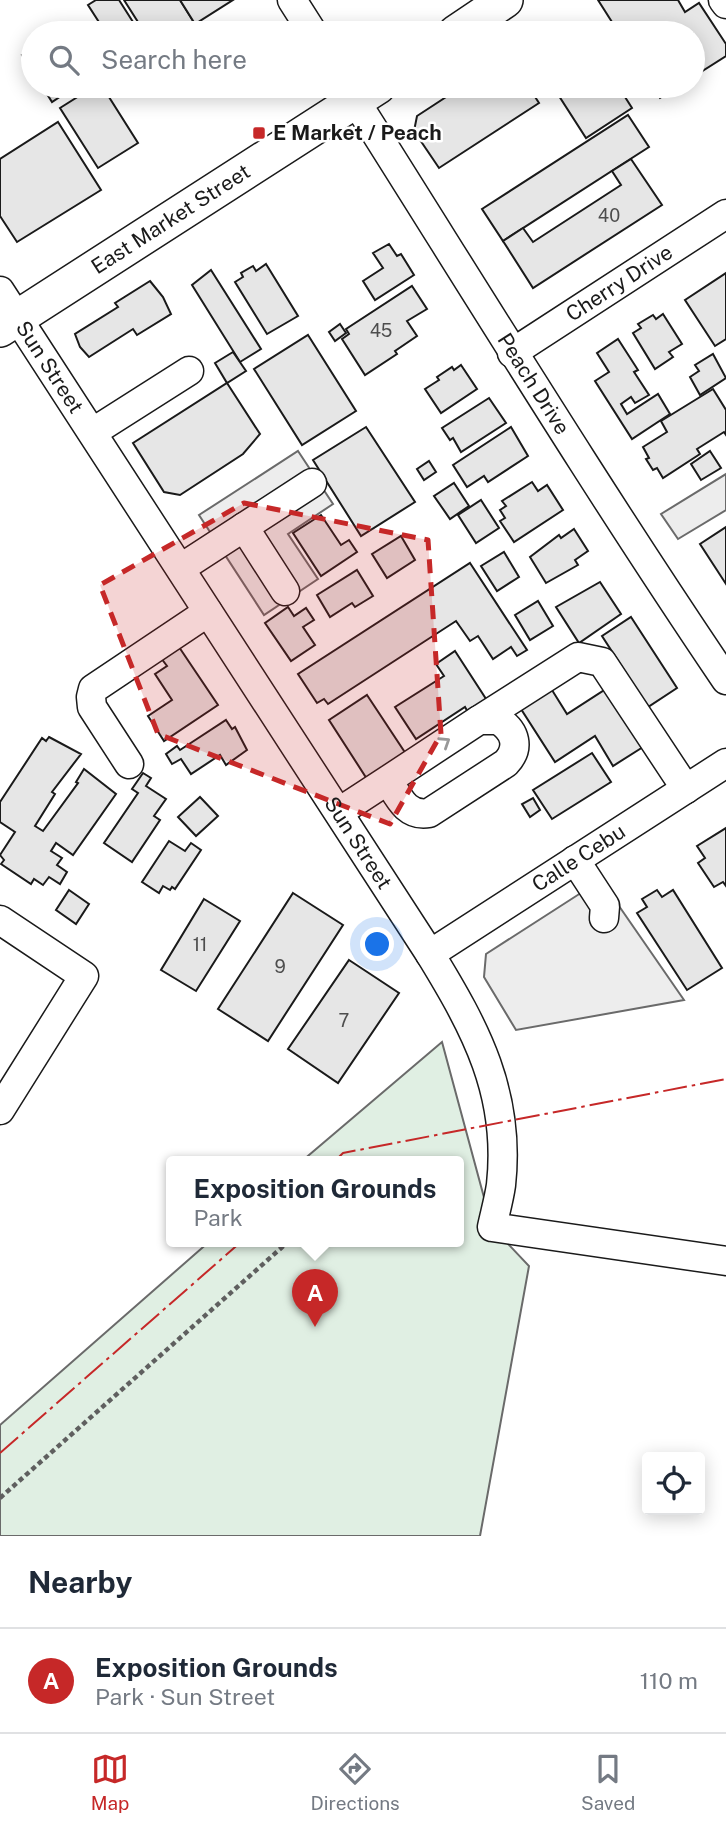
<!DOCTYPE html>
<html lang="en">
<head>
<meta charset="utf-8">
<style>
	:root { --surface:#fff; --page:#f6f6f7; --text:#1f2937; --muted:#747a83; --line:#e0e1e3; --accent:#c62828 }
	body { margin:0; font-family:"Public Sans",sans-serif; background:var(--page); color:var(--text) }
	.controls { position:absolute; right:21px; bottom:21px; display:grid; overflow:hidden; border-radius:7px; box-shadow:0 4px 18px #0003 }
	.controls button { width:63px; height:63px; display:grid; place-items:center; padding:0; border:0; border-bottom:2px solid var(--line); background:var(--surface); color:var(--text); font:35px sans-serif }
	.you { position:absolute; left:378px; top:945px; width:24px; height:24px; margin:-18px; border:5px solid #fff; border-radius:50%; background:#1a73e8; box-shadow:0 0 0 10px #1a73e833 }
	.badge { display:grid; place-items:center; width:46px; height:46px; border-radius:50%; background:var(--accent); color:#fff; font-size:23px; font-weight:700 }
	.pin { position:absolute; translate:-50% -58px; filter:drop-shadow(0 2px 4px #0008) }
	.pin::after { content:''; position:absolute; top:37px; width:24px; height:21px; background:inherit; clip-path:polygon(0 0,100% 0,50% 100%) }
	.popup { position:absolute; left:166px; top:1156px; width:298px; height:91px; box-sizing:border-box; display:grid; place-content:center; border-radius:7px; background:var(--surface); filter:drop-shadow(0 2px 5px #0005); font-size:23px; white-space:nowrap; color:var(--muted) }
	.popup b { font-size:26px; color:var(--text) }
	.popup::after { content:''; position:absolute; left:50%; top:100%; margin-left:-14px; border:14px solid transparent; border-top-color:var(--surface) }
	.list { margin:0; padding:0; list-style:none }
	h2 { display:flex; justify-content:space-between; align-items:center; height:91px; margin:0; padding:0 28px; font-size:30px }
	h2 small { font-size:23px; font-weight:400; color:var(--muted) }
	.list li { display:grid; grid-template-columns:46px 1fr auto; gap:21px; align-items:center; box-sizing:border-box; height:105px; padding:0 28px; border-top:2px solid var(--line) }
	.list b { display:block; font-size:26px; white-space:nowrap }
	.list p { margin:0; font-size:23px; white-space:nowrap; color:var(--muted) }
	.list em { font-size:23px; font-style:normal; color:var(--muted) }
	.icon { flex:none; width:38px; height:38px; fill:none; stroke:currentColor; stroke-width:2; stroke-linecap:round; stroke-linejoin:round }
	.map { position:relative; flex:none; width:726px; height:1536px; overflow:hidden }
	.search { position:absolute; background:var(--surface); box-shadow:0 4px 18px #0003; left:21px; right:21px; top:21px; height:77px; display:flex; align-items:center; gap:18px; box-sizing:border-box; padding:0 24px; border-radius:38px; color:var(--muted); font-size:26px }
	.sheet { height:196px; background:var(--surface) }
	nav { display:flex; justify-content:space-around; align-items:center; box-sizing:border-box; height:98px; border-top:2px solid var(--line); background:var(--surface); font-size:19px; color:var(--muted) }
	nav a { display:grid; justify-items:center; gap:4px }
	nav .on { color:var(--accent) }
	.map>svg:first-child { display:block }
	.green { fill:#e0efe3; stroke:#6a6a6a; stroke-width:2 }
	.parking { fill:#ededed; stroke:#6a6a6a; stroke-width:2 }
	.building { fill:#e6e6e6; stroke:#1a1a1a; stroke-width:2 }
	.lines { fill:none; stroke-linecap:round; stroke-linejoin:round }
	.minor-casing { stroke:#1a1a1a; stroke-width:31 }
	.major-casing { stroke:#1a1a1a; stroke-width:38 }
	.path { stroke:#5f5f5f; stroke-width:4.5; stroke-dasharray:5 3.5; stroke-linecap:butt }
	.minor { stroke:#fff; stroke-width:28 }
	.major { stroke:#fff; stroke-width:35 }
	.power { stroke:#c62828; stroke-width:2; stroke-dasharray:24 5 3.5 5; stroke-linecap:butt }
	.oneway { stroke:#989898 }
	.marked { fill:#c62828; fill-opacity:0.2; stroke:#c62828; stroke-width:5; stroke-dasharray:14 9; stroke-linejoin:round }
	.poi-dot { fill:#c62828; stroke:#fff; stroke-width:2.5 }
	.labels { text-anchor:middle; stroke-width:5; stroke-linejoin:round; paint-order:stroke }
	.number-label { font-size:18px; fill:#4d4d4d }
	.poi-label { font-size:21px; font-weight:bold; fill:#1a1a1a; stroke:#fff; text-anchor:start }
	.street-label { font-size:21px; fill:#1a1a1a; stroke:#fff }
</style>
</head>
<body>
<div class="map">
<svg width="726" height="1536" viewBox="0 0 726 1536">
	<rect width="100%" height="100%" fill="#fff"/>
	<polygon class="green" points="442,1042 492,1227 529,1266 480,1536 0,1536 0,1425 210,1241 458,1241 458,1161 302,1161"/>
	<g class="parking">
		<polygon points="298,451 333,504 288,534 318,579 264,615 199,515"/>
		<polygon points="726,474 726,510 678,539 661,514"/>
		<polygon points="601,880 684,1000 516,1030 484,977 486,954"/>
	</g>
	<g class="building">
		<polygon points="96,0 119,0 140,33 106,33 88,5"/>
		<polygon points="124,0 180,0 195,24 181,33 145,33"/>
		<polygon points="180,0 233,0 195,24"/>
		<polygon points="598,0 678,0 685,12 699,3 726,44 726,56 693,77 693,33 619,33"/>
		<polygon points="33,48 33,73 22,55"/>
		<polygon points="42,86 76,86 52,102"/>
		<polygon points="95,86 102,86 138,143 98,168 60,108"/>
		<polygon points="463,86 528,86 539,103 439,168 414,131 417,116"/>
		<polygon points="574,86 618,86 632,108 586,138 559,96"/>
		<polygon points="652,86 679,86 660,98"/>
		<polygon points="628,115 649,147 503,241 482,209"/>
		<polygon points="58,122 101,190 17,242 0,216 0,159"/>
		<polygon points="631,159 662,205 533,288 503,241 523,228 533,242 621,185 612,171"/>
		<polygon points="389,244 397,256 401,254 414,275 375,300 363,281 383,268 373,253"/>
		<polygon points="266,264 298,316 267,334 235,282 243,277 241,273 253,266 256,271"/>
		<polygon points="211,270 261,349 240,362 192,285"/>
		<polygon points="726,273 726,339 715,346 685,300"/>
		<polygon points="150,281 163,297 171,314 137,335 133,329 89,357 80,347 75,334 118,307 115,303"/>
		<polygon points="412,286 427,309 407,321 417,336 395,351 397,354 365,375 342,339 349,334 346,329"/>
		<polygon points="663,314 682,344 669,352 673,357 655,369 633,333 641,328 638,324 653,315 656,319"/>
		<polygon points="340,324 346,333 335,341 329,332"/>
		<polygon points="308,335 356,411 302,445 254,369"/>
		<polygon points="618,339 638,370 634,372 649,395 635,403 631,397 621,404 627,414 658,394 670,414 632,439 595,381 609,372 597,353"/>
		<polygon points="233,352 246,371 227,383 215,363"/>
		<polygon points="713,354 726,378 700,395 690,377 699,371 695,365"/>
		<polygon points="461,365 477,389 441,413 425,389 439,380 437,377 452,367 454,370"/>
		<polygon points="227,383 260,434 243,454 180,495 164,492 133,443"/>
		<polygon points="713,389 726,410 726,435 724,432 697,449 700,454 663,478 657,468 653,470 646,459 649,458 643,447 667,432 661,421"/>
		<polygon points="489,398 506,423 461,452 453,438 450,440 442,428"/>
		<polygon points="366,427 415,502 361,536 313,460"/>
		<polygon points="511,427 528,456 488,482 484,476 467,487 453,465"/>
		<polygon points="710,451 721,468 701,480 691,464"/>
		<polygon points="429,461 436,472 424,480 417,469"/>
		<polygon points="532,482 538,491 547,485 563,510 514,542 500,521 505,518 500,510 506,506 502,501"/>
		<polygon points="454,483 469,506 450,519 434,496"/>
		<polygon points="481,500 499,528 476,543 458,515"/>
		<polygon points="321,515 341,545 349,540 357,552 321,576 293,533"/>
		<polygon points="726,527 726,584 700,544"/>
		<polygon points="574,529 588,551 575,560 578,565 546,583 530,557 559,535 561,538"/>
		<polygon points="401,536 415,560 387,578 372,554"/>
		<polygon points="504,552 519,577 497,591 481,566"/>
		<polygon points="470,563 527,650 517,656 511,647 493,659 478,636 470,641 456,621 328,704 324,699 317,703 298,674"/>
		<polygon points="357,570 373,596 355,607 352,603 330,617 317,595"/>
		<polygon points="600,582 621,614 579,643 556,607"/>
		<polygon points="538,601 553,626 530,640 515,615"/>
		<polygon points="288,607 294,616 306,608 314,620 303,627 315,645 291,661 265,623"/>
		<polygon points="631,617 677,688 648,707 602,636"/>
		<polygon points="179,647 218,705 164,741 148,716 172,700 155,674 167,666 161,658"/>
		<polygon points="455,651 488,702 469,714 465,707 416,739 395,707 444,676 436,664"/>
		<polygon points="606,689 643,747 613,766 595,736 555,762 521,709 552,690 567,714"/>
		<polygon points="367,695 406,754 367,779 329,720"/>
		<polygon points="226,720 232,729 235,727 247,750 226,765 220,755 191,774 181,759 172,764 166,754 177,746 180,750"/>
		<polygon points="49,737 81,754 52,792 55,794 35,826 43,831 78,783 76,782 84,769 116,794 73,855 56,843 51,851 62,858 57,865 67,872 60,884 49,877 43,885 34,879 31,884 1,864 4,860 0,855 15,832 0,822 0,802 42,738 46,741"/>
		<polygon points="592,753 611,782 552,819 533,790"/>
		<polygon points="143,773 151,778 146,786 166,799 154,816 160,820 132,862 104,843 138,793 132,789"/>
		<polygon points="200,797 218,816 196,836 178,817"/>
		<polygon points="533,798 540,810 530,817 522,804"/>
		<polygon points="726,828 726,886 723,882 714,887 698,863 705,858 697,846"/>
		<polygon points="169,841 185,851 191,843 201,850 175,889 172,887 170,890 163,886 159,893 142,882"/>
		<polygon points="69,890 89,904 76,924 56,910"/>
		<polygon points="657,890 662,897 673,890 722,968 687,990 637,913 647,907 642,899"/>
		<polygon points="293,893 343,925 268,1041 218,1009"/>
		<polygon points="204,899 240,921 196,991 161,970"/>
		<polygon points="349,960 399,993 338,1083 288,1049"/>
	</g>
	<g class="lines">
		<defs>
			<g id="minor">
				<polyline points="292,0 313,33"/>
				<polyline points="723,0 726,4"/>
				<path id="s1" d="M346,86C472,285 594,485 726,680"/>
				<path id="s2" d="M0,291L430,954C476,1029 511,1094 501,1185C499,1199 495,1213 492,1227L726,1261"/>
				<path id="s3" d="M512,353L726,214"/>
				<polyline points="93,432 189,371"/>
				<polyline points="244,527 285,591"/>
				<polyline points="181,568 312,483"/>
				<polyline points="479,720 578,657 602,662 686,789"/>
				<polyline points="129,764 92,707 91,697 93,689 208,612"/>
				<path d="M339,812L388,780L479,720H498C516,731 520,748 506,763L429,813C406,817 398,796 388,780"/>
				<polyline points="575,860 605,906 604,918"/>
				<polyline points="0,920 84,976 0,1110"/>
				<path id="s4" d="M430,954L726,763"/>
			</g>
			<g id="major">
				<polyline points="456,33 505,0"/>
				<path id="s5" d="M0,329L378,86"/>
			</g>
		</defs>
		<use href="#minor" class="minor-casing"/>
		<use href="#major" class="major-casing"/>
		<polyline class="path" points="0,1498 289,1241"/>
		<use href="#minor" class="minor"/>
		<use href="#major" class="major"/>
		<g class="power">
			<polyline points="335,1161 343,1153 726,1079"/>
			<polyline points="0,1453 242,1241"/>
		</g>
	</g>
	<defs><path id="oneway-chevron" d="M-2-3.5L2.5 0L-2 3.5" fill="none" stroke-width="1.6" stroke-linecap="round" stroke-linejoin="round" transform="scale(1.75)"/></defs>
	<use class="oneway" href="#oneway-chevron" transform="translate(445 742) rotate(-33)"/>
	<path class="marked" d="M244,503L428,540L441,734L390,824L158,734L100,585Z"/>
	<rect class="poi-dot" x="252" y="126" width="14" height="14" rx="3.5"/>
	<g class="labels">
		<g class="number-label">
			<text x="609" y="222">40</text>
			<text x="381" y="337">45</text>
			<text x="200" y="951">11</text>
			<text x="280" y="973">9</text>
			<text x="344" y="1027">7</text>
		</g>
		<g class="poi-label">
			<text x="273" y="140">E Market / Peach</text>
		</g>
		<g class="street-label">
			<text dy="7" stroke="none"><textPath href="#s5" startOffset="203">East Market Street</textPath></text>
			<text dy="7" stroke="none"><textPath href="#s3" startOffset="128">Cherry Drive</textPath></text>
			<text dy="7" stroke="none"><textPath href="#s2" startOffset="91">Sun Street</textPath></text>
			<text dy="7" stroke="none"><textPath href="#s1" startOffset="352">Peach Drive</textPath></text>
			<text dy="7" stroke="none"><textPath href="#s2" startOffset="658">Sun Street</textPath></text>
			<text dy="7" stroke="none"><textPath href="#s4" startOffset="177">Calle Cebu</textPath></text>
		</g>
	</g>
</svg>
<div class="controls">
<button><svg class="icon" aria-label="locate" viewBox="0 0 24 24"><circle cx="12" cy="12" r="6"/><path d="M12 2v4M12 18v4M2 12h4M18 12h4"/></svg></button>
</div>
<div class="you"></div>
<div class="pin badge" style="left:315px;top:1327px">A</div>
<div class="popup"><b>Exposition Grounds</b>Park</div>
<div class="search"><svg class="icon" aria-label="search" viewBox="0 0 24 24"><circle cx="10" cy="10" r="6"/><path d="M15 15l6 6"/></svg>Search here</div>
</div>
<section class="sheet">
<h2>Nearby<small></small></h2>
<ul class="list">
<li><span class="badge">A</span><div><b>Exposition Grounds</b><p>Park · Sun Street</p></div><em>110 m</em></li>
</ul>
</section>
<nav>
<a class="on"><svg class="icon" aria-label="map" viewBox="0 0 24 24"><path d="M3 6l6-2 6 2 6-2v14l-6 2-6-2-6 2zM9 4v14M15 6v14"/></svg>Map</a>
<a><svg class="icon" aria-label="directions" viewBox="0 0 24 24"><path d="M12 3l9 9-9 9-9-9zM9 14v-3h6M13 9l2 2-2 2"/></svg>Directions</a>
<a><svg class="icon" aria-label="saved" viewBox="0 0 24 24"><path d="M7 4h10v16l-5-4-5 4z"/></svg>Saved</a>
</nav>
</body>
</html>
